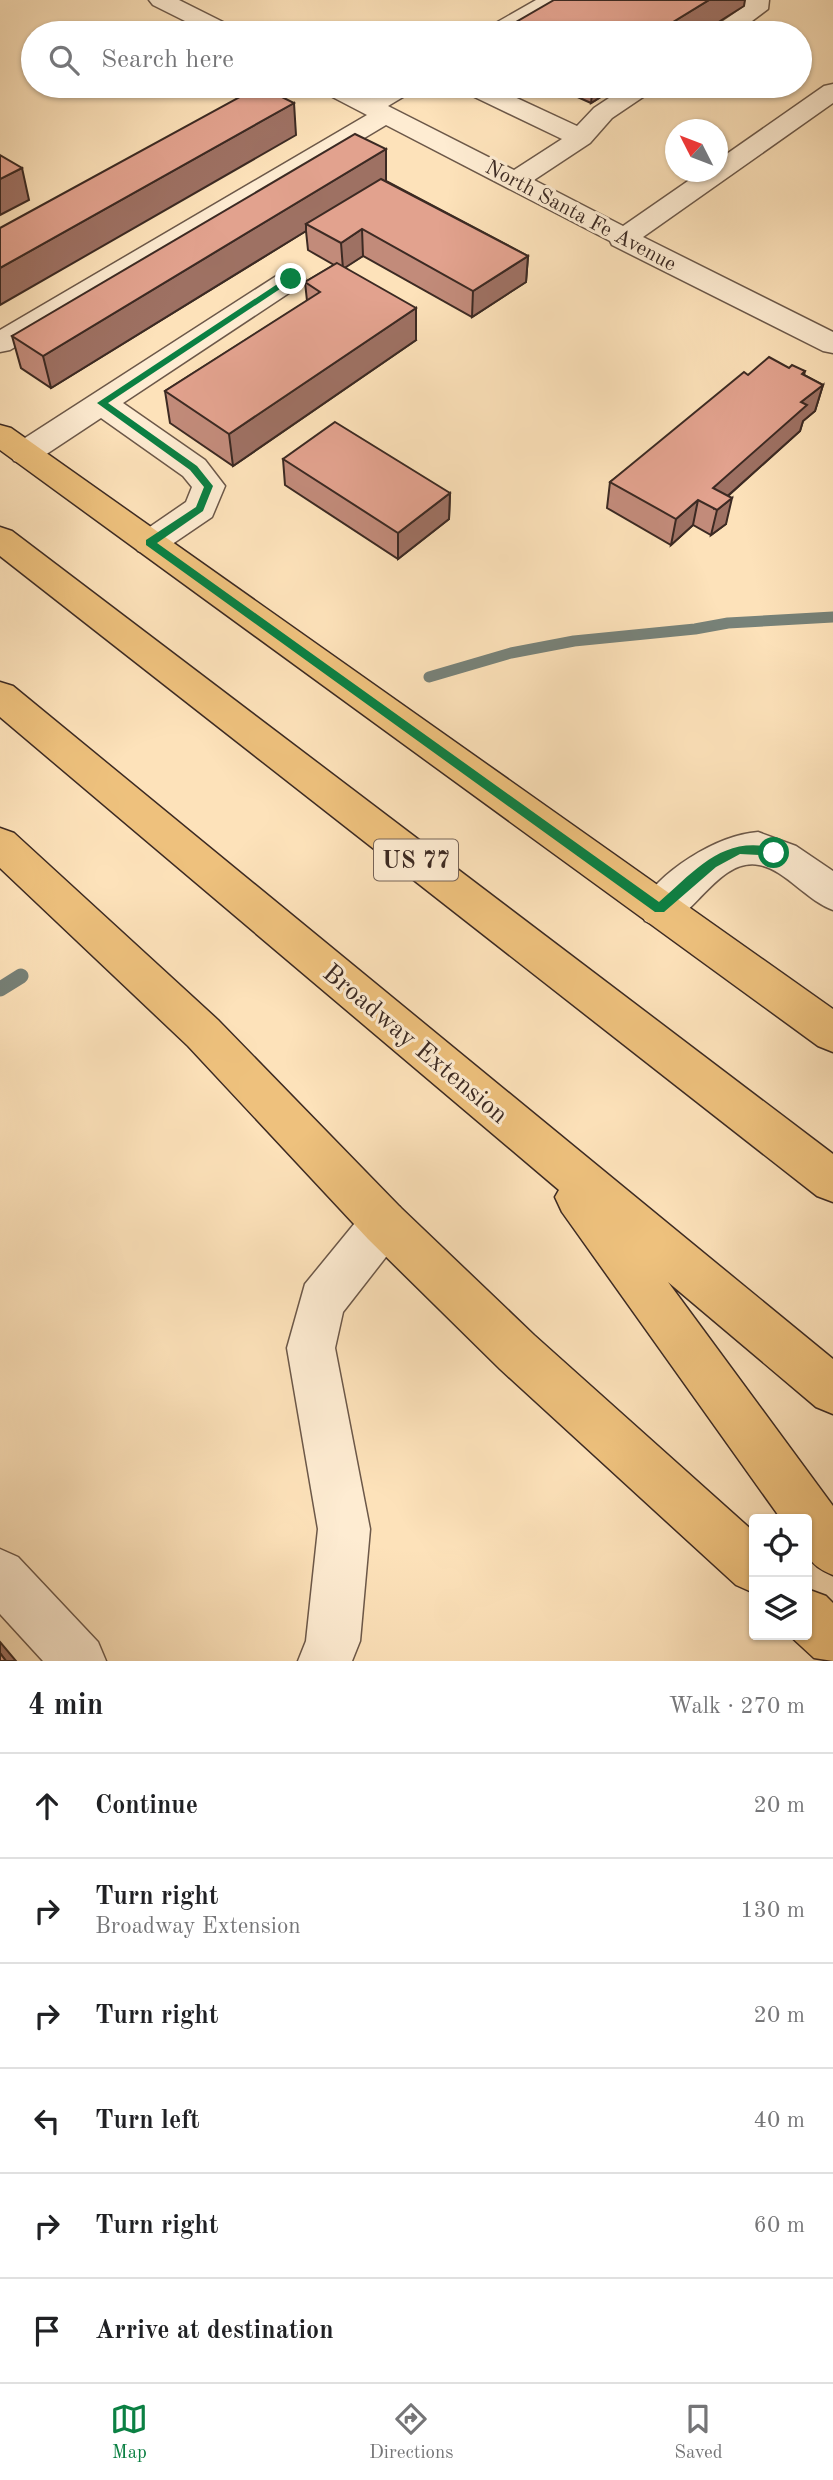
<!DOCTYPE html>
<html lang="en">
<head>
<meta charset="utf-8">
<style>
	:root { --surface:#fff; --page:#f2f2f2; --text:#202124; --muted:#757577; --line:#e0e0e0; --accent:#0b8043 }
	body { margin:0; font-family:"Old Standard TT",serif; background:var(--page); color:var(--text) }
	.controls { position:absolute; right:21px; bottom:21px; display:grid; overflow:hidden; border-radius:7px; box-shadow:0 2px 5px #0004 }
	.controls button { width:63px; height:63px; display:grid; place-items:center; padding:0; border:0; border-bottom:2px solid var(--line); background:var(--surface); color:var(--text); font:35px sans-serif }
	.compass { position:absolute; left:665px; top:119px; width:63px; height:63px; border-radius:50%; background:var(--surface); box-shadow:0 2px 5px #0004; rotate:312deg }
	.stop { position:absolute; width:21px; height:21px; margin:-16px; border:5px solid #0b8043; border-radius:50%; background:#fff }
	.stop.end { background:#0b8043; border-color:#fff; box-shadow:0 2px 7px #0008 }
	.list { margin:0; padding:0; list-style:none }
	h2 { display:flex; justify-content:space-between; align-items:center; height:91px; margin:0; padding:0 28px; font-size:30px }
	h2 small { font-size:23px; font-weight:400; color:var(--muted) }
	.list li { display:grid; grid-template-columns:46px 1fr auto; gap:21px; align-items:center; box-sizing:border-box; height:105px; padding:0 28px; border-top:2px solid var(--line) }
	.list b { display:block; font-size:26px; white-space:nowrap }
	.list p { margin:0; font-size:23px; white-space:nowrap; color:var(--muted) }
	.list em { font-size:23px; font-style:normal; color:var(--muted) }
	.icon { flex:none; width:38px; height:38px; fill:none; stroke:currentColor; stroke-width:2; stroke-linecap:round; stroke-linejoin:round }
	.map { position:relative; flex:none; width:833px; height:1661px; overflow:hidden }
	.search { position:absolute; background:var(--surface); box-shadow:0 2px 5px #0004; left:21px; right:21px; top:21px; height:77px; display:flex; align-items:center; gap:18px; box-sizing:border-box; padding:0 24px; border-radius:38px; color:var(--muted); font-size:26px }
	.sheet { height:721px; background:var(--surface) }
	nav { display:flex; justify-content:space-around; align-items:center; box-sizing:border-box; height:98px; border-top:2px solid var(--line); background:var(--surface); font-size:19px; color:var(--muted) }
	nav a { display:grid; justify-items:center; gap:4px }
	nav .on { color:var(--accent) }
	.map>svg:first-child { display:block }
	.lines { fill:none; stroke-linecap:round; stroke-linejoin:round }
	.stream-far1 { stroke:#778279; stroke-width:11 }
	.stream { stroke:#778279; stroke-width:15 }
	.minor-casing { stroke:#6c5849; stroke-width:3 }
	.major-casing { stroke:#3c2a23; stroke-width:3 }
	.highway-casing { stroke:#3c2a23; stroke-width:3 }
	.minor { fill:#feecd2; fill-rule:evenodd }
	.major { fill:#eec17d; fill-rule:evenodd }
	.highway { fill:#eec17d; fill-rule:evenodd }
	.wall { fill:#c28b7a; stroke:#3c2a23; stroke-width:2 }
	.shaded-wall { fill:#9e7163; stroke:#3c2a23; stroke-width:2 }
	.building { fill:#e2a28e; stroke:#3c2a23; stroke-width:2 }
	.route { fill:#0b8043 }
	.labels { text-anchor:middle; stroke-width:6; stroke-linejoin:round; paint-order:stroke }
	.far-street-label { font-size:21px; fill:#3c2a23; stroke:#feecd2 }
	.shield { fill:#feecd2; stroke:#766458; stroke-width:2 }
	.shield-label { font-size:24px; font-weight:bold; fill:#3c2a23 }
	.street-label { font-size:26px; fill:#3c2a23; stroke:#feecd2 }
</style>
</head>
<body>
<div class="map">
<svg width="833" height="1661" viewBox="0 0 833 1661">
	<rect width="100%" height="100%" fill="#fde2ba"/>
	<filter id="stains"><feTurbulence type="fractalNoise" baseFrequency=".00286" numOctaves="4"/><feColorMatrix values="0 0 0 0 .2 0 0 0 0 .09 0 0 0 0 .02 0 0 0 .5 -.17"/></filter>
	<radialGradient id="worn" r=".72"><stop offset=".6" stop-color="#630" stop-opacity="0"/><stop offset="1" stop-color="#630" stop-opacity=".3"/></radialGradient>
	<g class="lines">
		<polyline class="stream-far1" points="429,677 511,653 574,641 695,629 728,623 833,617"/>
		<polyline class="stream" points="0,989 21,976"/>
		<defs>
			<g id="minor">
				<polygon points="149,0 179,0 235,28 239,33 209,33 153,5"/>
				<polygon points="536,0 565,0 561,5 512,33 483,33 487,28"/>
				<polygon points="745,0 769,0 768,9 736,33 709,33 713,28 745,6"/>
				<polygon points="833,84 833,103 643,237 833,332 833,353 823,351 612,245 610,241 386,125 10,350 0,352 0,330 367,115 321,91 318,86 349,86 369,96 386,86 416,86 413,91 388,106 514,170 562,139 462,91 459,86 491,86 577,126 594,108 627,86 655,86 652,91 612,118 590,143 534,180 623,226 701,172 718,172 718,160 824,86"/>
				<polygon points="291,270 301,273 305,279 301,285 123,403 205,460 225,486 212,517 162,551 150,555 138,551 133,543 138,535 186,502 192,487 183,476 101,418 36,461 25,464 14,461 9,453 14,445 281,273"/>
				<path d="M758,832L796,846L833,871V910C807,901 784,869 759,865C718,857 692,923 660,926C656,926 649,923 645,921L639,909C657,872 717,835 758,832Z"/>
				<polygon points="384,1201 400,1207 407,1223 400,1239 343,1312 335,1348 370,1529 360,1641 352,1661 298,1661 306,1641 318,1529 287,1348 305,1284 368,1207"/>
				<polygon points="0,1549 18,1557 98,1642 106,1661 43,1661 0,1614"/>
			</g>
			<g id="major">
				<polygon points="0,425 11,428 833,1009 833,1052 818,1046 0,450"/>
				<polygon points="0,828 14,833 218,1020 400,1207 534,1335 754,1532 754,1593 736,1585 500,1369 368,1239 188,1046 0,868"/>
				<polygon points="807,1589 826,1596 833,1603 833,1661 814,1658 789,1635 807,1635"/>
			</g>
			<g id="highway">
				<polygon points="0,527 12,531 833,1154 833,1202 817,1196 0,556"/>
				<path d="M0,682L13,686L833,1359V1414L816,1407L668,1282L833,1506V1575C801,1562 807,1550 807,1519H781L562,1212L555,1197L559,1190L0,717Z"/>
			</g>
		</defs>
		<use href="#minor" class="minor-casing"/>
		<use href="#major" class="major-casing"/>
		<use href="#highway" class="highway-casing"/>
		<use href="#minor" class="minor"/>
		<use href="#major" class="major"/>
		<use href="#highway" class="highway"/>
	</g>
	<g class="wall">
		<polygon points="553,86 618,86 591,103"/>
		<polygon points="386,181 528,256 526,282 472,317 363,256 345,267 416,340 233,466 170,423 165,391 307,301 305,282 334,265 308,250 306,231 51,388 21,368 12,336"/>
		<polygon points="789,368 805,371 804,375 823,385 815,411 803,421 800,431 728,496 726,524 711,535 693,525 671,545 607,508 610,482 748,375"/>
		<polygon points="283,459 450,493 449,519 398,559 285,485"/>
	</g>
	<g class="shaded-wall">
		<polygon points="709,0 745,0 744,6 701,33 655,33"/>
		<polygon points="593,86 618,86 591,103"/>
		<polygon points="294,103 296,135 0,305 0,268"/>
		<polygon points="386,149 386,181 306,224 306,231 51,388 43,356"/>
		<polygon points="22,168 29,200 0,215 0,179"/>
		<polygon points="362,229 363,256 343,269 341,243"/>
		<polygon points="528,256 526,282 472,317 473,291"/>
		<polygon points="416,308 416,340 233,466 229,434"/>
		<polygon points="823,385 815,411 803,421 800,431 714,508 713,488 801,402"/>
		<polygon points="450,493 449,519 398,559 398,533"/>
		<polygon points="732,498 726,524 711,535 717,510"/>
		<polygon points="698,500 693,525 671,545 676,519"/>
		<polygon points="0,1642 16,1661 6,1661 0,1653"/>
	</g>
	<g class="building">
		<polygon points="554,0 709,0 655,33 509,33 502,30"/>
		<polygon points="260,86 294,103 0,268 0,228"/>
		<polygon points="355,134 386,149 43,356 12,336"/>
		<polygon points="0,155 22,168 0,179"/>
		<polygon points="381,179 528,256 473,291 362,229 341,243 306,224"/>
		<polygon points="337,263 416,308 229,434 165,391 320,292 305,282"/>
		<polygon points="769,357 789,368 792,365 805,371 802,374 823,385 801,402 807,405 713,488 732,498 717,510 698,500 676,519 610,482 744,372 748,375"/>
		<polygon points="335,422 450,493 398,533 283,459"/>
		<polygon points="0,1653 6,1661 0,1661"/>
	</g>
	<path class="route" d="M288,277L295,279L108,403L197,466L213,486L203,511L157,543L659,902C696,870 724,833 778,849V856L740,854L716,867L664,912H655L146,545V540L196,507L204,487L190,470L97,403Z"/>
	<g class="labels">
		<g class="far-street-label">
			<text transform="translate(581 215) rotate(28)" y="7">North Santa Fe Avenue</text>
		</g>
		<rect class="shield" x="374" y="839.5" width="84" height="41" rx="5"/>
		<g class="shield-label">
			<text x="416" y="868">US 77</text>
		</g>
		<g class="street-label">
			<text transform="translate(416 1043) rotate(40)" y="9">Broadway Extension</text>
		</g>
	</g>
	<rect width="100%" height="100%" filter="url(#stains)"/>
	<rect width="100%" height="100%" fill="url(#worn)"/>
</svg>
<div class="controls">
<button><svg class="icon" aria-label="locate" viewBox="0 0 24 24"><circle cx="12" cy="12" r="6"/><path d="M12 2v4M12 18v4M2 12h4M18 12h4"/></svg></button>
<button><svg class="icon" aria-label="layers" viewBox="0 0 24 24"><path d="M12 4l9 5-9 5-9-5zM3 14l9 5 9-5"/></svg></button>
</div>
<svg class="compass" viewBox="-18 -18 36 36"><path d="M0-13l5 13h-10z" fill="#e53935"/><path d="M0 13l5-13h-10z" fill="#757577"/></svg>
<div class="stop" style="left:774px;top:853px"></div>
<div class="stop end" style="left:291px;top:279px"></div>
<div class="search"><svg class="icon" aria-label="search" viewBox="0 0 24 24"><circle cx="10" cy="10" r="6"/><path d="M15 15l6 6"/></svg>Search here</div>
</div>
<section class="sheet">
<h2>4 min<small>Walk · 270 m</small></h2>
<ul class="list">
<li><svg class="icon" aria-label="ahead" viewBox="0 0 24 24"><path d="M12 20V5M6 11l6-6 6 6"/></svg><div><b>Continue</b></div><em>20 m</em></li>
<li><svg class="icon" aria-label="right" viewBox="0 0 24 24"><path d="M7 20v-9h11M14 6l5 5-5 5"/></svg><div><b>Turn right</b><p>Broadway Extension</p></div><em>130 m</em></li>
<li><svg class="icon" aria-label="right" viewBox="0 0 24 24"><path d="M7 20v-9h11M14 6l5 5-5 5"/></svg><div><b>Turn right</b></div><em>20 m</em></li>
<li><svg class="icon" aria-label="left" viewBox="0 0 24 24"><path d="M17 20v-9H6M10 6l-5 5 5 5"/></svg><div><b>Turn left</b></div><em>40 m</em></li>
<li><svg class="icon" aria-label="right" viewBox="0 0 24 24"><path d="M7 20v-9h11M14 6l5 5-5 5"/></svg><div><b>Turn right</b></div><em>60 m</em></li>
<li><svg class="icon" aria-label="arrive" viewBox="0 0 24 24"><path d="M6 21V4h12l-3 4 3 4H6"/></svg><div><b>Arrive at destination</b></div></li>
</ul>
</section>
<nav>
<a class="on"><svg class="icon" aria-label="map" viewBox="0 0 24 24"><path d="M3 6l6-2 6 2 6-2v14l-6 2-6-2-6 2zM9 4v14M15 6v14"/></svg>Map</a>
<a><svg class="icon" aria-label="directions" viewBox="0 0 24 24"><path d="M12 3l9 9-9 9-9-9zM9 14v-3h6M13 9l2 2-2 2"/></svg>Directions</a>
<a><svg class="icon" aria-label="saved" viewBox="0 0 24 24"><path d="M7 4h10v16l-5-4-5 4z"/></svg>Saved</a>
</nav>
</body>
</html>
